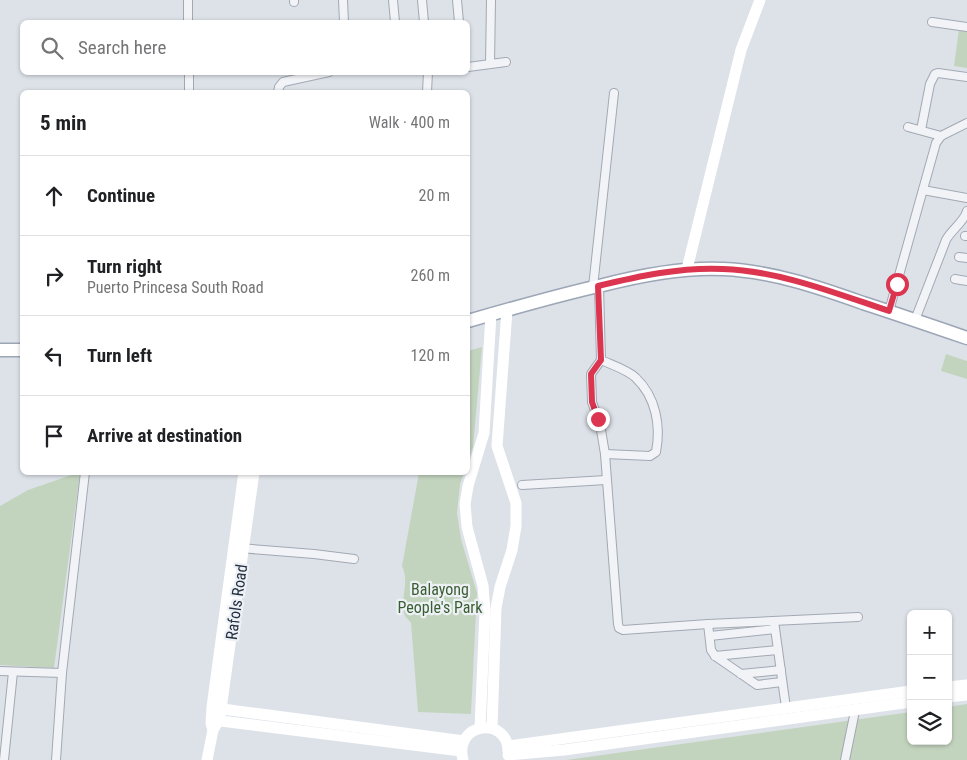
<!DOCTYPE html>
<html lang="en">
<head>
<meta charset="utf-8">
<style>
	:root { --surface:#fff; --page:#f6f6f6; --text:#202124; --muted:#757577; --line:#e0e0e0 }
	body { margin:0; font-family:"Roboto Condensed",sans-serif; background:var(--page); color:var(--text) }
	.controls { position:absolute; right:15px; bottom:15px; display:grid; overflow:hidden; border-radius:8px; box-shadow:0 1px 4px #0004 }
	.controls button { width:45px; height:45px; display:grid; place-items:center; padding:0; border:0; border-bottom:1px solid var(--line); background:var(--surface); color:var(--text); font:25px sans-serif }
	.stop { position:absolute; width:15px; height:15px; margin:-11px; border:4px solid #db3550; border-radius:50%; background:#fff }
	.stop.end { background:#db3550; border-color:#fff; box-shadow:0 1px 5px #0008 }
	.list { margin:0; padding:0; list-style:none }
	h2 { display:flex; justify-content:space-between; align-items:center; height:65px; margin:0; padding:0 20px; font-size:21px }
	h2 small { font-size:16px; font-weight:400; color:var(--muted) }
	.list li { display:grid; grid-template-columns:32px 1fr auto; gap:15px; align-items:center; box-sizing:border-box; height:80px; padding:0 20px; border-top:1px solid var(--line) }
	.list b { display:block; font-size:19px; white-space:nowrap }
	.list p { margin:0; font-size:16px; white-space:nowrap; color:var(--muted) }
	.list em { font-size:16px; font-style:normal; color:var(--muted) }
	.icon { flex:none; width:28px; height:28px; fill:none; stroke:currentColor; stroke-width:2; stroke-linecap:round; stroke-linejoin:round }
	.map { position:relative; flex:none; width:967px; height:760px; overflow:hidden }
	.search { position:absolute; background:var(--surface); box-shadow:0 1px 4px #0004; left:20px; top:20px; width:450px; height:55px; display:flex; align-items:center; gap:12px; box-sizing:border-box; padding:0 18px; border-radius:8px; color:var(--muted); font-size:19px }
	.panel { position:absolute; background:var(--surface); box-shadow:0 1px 4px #0004; left:20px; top:90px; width:450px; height:385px; border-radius:8px }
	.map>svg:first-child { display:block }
	.green { fill:#c3d4be }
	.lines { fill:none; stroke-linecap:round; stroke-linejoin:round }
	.street-casing { stroke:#a2a9b3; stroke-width:10 }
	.primary-casing { stroke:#9ca6b6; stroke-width:15 }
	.street { stroke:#f1f3f7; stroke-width:8 }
	.secondary { stroke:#fff; stroke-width:11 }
	.primary { stroke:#fff; stroke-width:12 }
	.route { stroke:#db3550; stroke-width:6 }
	.labels { text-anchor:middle; stroke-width:4.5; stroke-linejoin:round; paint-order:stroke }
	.park-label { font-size:16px; fill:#3a5e31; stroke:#edf1f6 }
	.street-label { font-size:16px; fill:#253041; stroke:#edf1f6 }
</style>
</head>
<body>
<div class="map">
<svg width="967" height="760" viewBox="0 0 967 760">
	<rect width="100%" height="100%" fill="#dde2e9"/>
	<g class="green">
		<polygon points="959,29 967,30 967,68 954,66"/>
		<polygon points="482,347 473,447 468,462 468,351"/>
		<polygon points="946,354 967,361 967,379 941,371"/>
		<polygon points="77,473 80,473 54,668 0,665 0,506 28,490"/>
		<path d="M419,473H464L460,484L457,513L461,539L477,593L471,714L418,712L411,623C409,620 405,617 404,613C400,597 410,583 402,566Z"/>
		<polygon points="967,704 967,760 566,760 911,712 911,741 948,741 948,707"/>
	</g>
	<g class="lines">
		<defs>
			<g id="street">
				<polyline points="188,0 188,22"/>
				<polyline points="343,0 344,22"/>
				<polyline points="393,0 395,22"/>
				<polyline points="422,0 424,22"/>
				<polyline points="457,0 459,22"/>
				<polyline points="294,2 294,0"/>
				<polyline points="932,22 967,27"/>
				<polyline points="490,64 491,0"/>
				<polyline points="468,67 506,62"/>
				<polyline points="189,72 189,92"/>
				<polyline points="278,92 279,87 283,82 329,72"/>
				<polyline points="427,92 428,72"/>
				<polyline points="908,127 941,136"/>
				<polyline points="921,130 930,84 935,74 938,73 967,77"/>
				<polyline points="923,190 967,198"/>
				<polyline points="965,236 967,236"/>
				<polyline points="959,257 967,258"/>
				<polyline points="955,279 967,281"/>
				<path d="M599,286L601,360C612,365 628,370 636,378C656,397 661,426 656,452L650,456L605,454"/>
				<polyline points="593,287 614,93"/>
				<polyline points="889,311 936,143 941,136 967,123"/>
				<path d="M915,320L946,240C951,230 964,222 967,211"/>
				<polyline points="601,360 591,374 592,402 600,424 605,454 618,624 619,628 623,630 708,624 858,617"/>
				<polyline points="522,485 606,480"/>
				<polyline points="239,548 314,554 354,559"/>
				<polyline points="774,621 786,708"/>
				<polyline points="708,624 711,650 715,656 757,685 782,682"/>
				<polyline points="710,636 775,629"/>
				<polyline points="715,656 778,650"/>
				<polyline points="0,671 62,673"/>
				<polyline points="741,674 781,670"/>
				<polyline points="4,760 13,672"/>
				<polyline points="56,760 62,673 85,472"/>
				<polyline points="845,760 856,706"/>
			</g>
			<g id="primary">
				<path d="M468,321C513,308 558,295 603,285C642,275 683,267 723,269C771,271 818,287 863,303C897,314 932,326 967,338"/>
				<polyline points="0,350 22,350"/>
			</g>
		</defs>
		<use href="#street" class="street-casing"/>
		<use href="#primary" class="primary-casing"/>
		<use href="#street" class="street"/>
		<g class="secondary">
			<polyline points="687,269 741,50 760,0"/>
			<polyline points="948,687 967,685"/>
			<polyline points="948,697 967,695"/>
			<polyline points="215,708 464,741"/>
			<polyline points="213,720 461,751"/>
			<polyline points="480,728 485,612 483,586 467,527 465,504 468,486 484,433 491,314"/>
			<polyline points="492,728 496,608 500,587 512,550 516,526 516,503 497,446 507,310"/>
			<polyline points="213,730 211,723 212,707 244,472"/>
			<polyline points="508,746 911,691"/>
			<polyline points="508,755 564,750 911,702"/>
			<polyline points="207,760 213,730 219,720 221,709 254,472"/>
			<path d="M463,760C453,722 508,716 508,751"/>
		</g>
		<use href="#primary" class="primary"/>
	</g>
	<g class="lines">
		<path class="route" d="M598,419L592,402L591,374L601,360L598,286C639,276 681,267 723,269C780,271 835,293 889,311L897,284"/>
	</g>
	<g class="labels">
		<g class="park-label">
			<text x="440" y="595">Balayong<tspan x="440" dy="18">People's Park</tspan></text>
		</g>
		<g class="street-label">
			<text transform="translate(236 602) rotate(-82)" y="6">Rafols Road</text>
		</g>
	</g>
</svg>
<div class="controls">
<button>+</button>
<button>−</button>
<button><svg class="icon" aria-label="layers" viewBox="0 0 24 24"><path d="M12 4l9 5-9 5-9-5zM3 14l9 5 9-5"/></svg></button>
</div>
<div class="stop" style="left:897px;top:284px"></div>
<div class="stop end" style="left:598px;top:419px"></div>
<div class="search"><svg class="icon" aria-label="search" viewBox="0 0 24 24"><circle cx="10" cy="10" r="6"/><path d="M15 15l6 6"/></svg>Search here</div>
<section class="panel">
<h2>5 min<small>Walk · 400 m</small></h2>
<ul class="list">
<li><svg class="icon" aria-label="ahead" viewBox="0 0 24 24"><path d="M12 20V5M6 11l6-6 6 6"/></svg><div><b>Continue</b></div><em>20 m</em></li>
<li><svg class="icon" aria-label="right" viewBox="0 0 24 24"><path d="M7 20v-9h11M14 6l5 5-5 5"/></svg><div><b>Turn right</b><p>Puerto Princesa South Road</p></div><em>260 m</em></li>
<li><svg class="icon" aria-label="left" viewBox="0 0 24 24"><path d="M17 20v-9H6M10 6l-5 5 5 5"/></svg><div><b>Turn left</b></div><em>120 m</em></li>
<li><svg class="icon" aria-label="arrive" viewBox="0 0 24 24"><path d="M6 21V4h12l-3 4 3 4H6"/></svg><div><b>Arrive at destination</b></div></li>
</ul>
</section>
</div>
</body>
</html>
